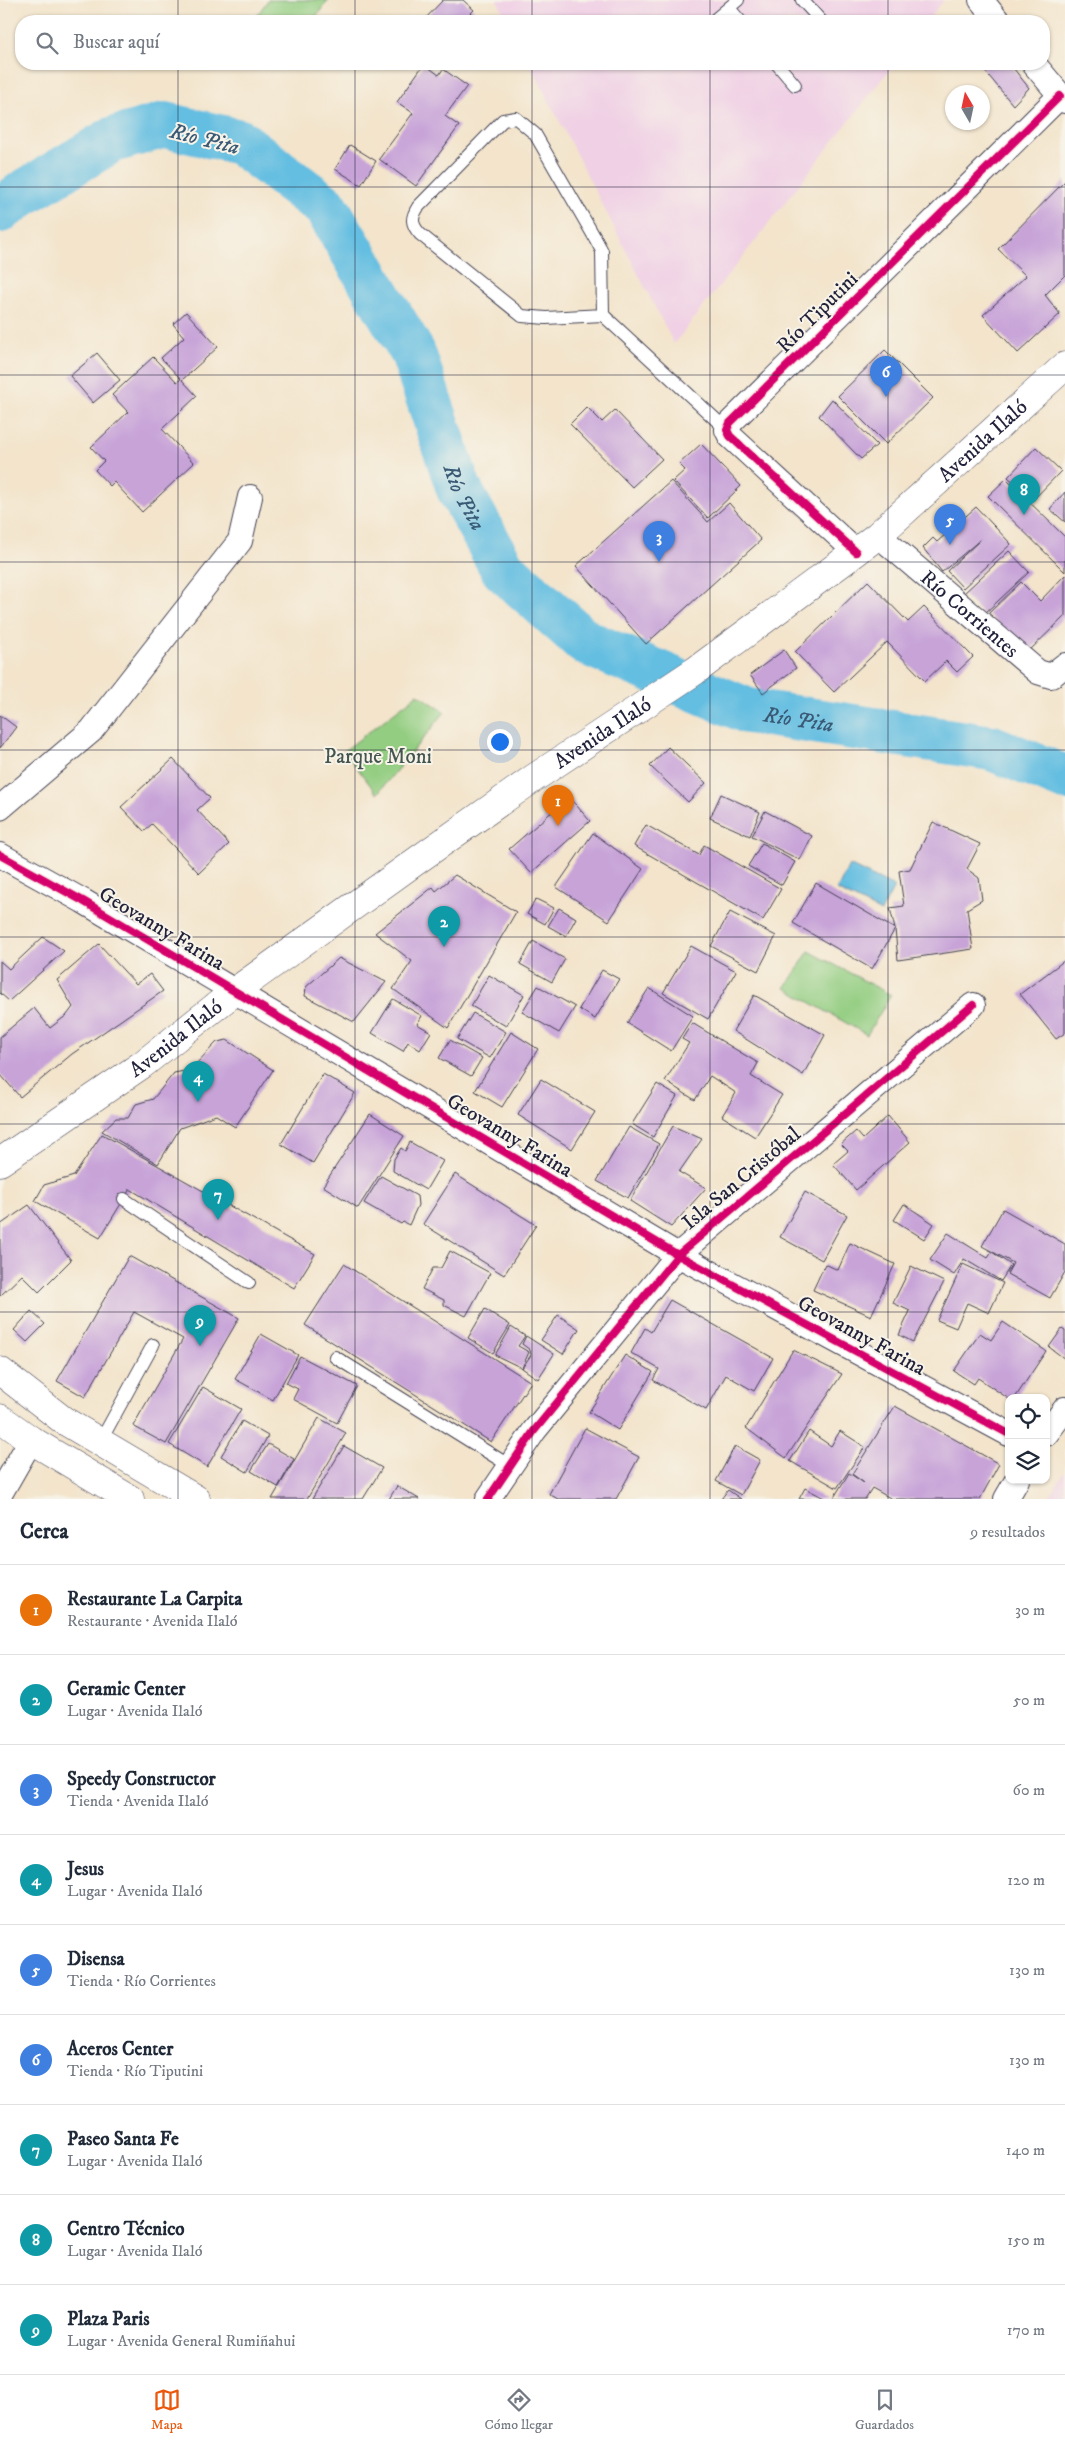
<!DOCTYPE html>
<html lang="es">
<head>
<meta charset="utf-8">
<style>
	:root { --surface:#fff; --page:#f6f6f7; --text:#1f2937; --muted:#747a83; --line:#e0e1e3; --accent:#ea580c }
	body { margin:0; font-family:"IM FELL DW Pica",serif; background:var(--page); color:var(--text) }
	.controls { position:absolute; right:15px; bottom:15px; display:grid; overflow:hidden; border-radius:10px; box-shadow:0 1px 4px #0004 }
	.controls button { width:45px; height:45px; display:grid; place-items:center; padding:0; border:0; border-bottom:1px solid var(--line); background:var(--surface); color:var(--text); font:25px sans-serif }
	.compass { position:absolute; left:945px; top:85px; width:45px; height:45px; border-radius:50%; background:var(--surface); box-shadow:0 1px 4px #0004; rotate:351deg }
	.you { position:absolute; left:499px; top:741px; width:18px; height:18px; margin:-12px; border:4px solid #fff; border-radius:50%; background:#1a73e8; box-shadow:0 0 0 8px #1a73e833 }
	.badge { display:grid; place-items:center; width:32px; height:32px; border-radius:50%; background:var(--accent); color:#fff; font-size:16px; font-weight:700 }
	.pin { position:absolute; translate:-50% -41px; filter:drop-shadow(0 1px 2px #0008) }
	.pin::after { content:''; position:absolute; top:26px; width:18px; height:15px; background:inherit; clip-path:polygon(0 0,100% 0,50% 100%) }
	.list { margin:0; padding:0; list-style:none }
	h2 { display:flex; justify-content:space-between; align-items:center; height:65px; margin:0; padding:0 20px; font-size:21px }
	h2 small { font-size:16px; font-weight:400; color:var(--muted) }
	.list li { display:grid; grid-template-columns:32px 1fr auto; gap:15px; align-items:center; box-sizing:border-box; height:90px; padding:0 20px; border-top:1px solid var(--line) }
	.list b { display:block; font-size:19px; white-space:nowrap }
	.list p { margin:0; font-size:16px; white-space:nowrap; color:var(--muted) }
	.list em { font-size:16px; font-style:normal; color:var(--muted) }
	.icon { flex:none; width:28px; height:28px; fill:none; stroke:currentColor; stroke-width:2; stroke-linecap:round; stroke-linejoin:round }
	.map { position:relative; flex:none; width:1065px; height:1499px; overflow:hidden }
	.search { position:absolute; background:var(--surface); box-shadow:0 1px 4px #0004; left:15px; right:15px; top:15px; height:55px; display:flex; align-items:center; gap:12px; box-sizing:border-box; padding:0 18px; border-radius:20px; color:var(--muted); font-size:19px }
	.sheet { height:875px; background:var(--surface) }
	nav { display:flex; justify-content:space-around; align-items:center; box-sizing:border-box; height:70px; border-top:1px solid var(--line); background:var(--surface); font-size:14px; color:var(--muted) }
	nav a { display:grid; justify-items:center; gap:2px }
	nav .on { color:var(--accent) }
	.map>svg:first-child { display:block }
	.built { fill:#f0d0e5 }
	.green { fill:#93cd81; stroke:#5a785e }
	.water { fill:#64bee1; stroke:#43708e }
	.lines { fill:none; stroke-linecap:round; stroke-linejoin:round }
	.river { stroke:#64bee1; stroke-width:46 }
	.building { fill:#c7a3d8 }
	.service-casing { stroke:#413f51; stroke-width:14 }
	.minor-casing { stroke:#413f51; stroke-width:26 }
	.secondary-casing { stroke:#413f51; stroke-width:29 }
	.trunk-casing { stroke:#413f51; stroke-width:29 }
	.service { stroke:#fff; stroke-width:12 }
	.minor { stroke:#fff; stroke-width:24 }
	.secondary { stroke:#fff; stroke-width:28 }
	.trunk { stroke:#fff; stroke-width:28 }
	.cycleway-casing { stroke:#f7f3e8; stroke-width:11 }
	.cycleway { stroke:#d6006c; stroke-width:8 }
	.grid { fill:none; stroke:#22223b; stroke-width:1; stroke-opacity:0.55 }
	.labels { text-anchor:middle; stroke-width:4; stroke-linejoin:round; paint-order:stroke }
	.street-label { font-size:21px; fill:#22223b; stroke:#f7f3e8 }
	.park-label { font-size:21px; fill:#445550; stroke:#f7f3e8 }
	.water-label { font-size:22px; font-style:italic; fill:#395975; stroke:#f7f3e8 }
</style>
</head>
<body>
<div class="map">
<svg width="1065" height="1499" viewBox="0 0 1065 1499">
	<rect width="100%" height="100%" fill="#f7f3e8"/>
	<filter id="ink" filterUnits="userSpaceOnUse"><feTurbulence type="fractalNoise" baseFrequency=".02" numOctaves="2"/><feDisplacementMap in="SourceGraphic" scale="10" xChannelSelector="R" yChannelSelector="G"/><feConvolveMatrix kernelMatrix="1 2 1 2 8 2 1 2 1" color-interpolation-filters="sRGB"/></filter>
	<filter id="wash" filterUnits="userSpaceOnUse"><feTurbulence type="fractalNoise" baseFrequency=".0096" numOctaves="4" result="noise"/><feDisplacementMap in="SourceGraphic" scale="20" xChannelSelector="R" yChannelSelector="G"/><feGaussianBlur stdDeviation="1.12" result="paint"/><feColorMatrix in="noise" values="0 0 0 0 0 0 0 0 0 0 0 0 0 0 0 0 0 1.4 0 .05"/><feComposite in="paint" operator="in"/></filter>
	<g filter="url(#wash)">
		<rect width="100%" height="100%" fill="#f3e4cb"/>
		<g class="built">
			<polygon points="497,0 944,0 927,21 508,21"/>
			<polygon points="530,64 894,64 674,344"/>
			<polygon points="1065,1472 1065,1499 1047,1499"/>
		</g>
		<g class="green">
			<polygon points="268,0 328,0 313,21 253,21"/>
			<polygon points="418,694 445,712 377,794 344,751"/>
			<polygon points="809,951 891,995 867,1035 785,988"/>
		</g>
		<polygon class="water" points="849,865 894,887 881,912 837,890"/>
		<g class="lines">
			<path class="river" id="s1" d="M0,210L25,192L112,140L165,125L240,142L326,207L413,353L459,489L503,569L585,642L748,711L992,748L1065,778"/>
		</g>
		<g id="blocks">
			<g class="building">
				<polygon points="443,0 463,0 474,10 463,21 423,21"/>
				<polygon points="424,64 439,75 443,69 467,86 445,116 459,126 416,186 379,159 413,113 397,102"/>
				<polygon points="979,64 1010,64 1029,88 1013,105"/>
				<polygon points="350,145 376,161 361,185 335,169"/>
				<polygon points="1065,181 1065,275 1045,295 1060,314 1018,353 983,315 1026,276 998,249"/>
				<polygon points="186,312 218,347 182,380 197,396 162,429 194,463 142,512 114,482 110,486 95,470 104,461 91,447 128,412 112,395 153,357 177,382 181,379 161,358 184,337 173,324"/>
				<polygon points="885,350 933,398 886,444 838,396"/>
				<polygon points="97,353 120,380 93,403 70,376"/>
				<polygon points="832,399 877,445 861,459 819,416"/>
				<polygon points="587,407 602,422 615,410 662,459 632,487 570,424"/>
				<polygon points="701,444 741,486 708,518 673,481 685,470 679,464"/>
				<polygon points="1036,447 1061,471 1033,500 1008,477"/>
				<polygon points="1006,479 1065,537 1065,572 988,496"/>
				<polygon points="671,481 708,522 729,503 761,540 646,644 576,566"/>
				<polygon points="1065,492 1065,522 1050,509"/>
				<polygon points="976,507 1011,544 963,588 947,571 981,539 942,572 923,548 933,538 937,542"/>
				<polygon points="1009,551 1029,572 983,615 963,594"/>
				<polygon points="1065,575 1065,616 1027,653 988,614 1021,582 1040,601"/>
				<polygon points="868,581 908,622 924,607 973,657 957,672 946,661 925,681 887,642 834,692 795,652"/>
				<polygon points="784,650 796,668 763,693 750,675"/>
				<polygon points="0,715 16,727 0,748"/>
				<polygon points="668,747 706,783 688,802 650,766"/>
				<polygon points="173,759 210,798 197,810 229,844 199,873 152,824 144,831 121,807"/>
				<polygon points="721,794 760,812 750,836 710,818"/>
				<polygon points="569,797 590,821 531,873 509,849"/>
				<polygon points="765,811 812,836 800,860 752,836"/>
				<polygon points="933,822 980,844 967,869 979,878 982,900 967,909 973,949 898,960 895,929 872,969 793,923 816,883 895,929 890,908 904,906 899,871 910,869"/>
				<polygon points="646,825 699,855 704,845 781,889 763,920 634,846"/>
				<polygon points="593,833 643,869 609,921 556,887"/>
				<polygon points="762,843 795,862 782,885 748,866"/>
				<polygon points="455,875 516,912 448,1028 393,989 412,961 375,933 433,887 436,891"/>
				<polygon points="536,899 554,908 545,924 527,914"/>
				<polygon points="559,908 576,918 566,936 548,926"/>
				<polygon points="730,912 776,936 758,971 711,946"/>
				<polygon points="43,937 64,951 9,1001 0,993 0,961 9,969"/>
				<polygon points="533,941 565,959 552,982 520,964"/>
				<polygon points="99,944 136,984 150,974 163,991 72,1054 20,1097 0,1074 0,1037 34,1008 50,1028 67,1015 73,1007 57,980"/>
				<polygon points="691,946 736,971 708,1019 663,993"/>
				<polygon points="339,958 386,982 354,1022 305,996 306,987"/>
				<polygon points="1065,960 1065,1033 1056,1039 1020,994"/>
				<polygon points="602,970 619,979 595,1019 579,1009"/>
				<polygon points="489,975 524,995 506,1026 471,1006"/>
				<polygon points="538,986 575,1007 559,1033 522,1012"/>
				<polygon points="649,988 693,1016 671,1051 627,1023"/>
				<polygon points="754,995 825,1035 803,1075 733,1031"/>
				<polygon points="393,999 422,1016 417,1024 431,1032 420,1050 408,1042 403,1051 372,1033"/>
				<polygon points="473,1013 506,1032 490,1058 457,1039"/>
				<polygon points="692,1023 758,1063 751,1076 782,1095 755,1137 722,1116 736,1093 710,1076 695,1100 665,1081 689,1043 682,1039"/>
				<polygon points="511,1032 538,1049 502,1107 475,1091"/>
				<polygon points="227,1040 273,1070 235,1127 216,1115 180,1128 158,1164 102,1131 116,1118 128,1118 136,1104 153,1099 174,1073 190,1070 217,1042"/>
				<polygon points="450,1040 482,1058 471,1076 439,1058"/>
				<polygon points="323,1074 355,1093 313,1163 281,1144"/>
				<polygon points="541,1079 595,1112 572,1149 518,1115"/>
				<polygon points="657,1084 677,1096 653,1137 632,1124"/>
				<polygon points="370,1114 404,1136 358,1208 323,1186"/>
				<polygon points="888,1116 910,1142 856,1190 833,1164 848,1151 841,1144 856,1131 863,1139"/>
				<polygon points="673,1126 702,1139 679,1172 706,1188 671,1227 630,1201"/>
				<polygon points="629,1127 659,1144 628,1198 597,1181"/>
				<polygon points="102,1134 315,1254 294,1288 130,1189 100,1238 35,1201 44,1185 74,1176"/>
				<polygon points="410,1142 443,1161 426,1190 393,1171 394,1159 401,1148 405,1151"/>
				<polygon points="455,1174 536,1225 504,1275 423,1224"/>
				<polygon points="381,1176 417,1196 418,1205 409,1225 403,1222 401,1224 364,1203"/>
				<polygon points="805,1192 847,1215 822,1260 780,1237"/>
				<polygon points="904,1204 934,1224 924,1239 894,1220"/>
				<polygon points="29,1205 71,1260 39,1292 22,1275 0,1296 0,1225"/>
				<polygon points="1003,1209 1065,1244 1065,1272 1050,1298 1007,1274 1013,1263 982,1246"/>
				<polygon points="948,1233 988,1258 992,1252 1011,1265 1001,1281 964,1259 954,1275 930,1260"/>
				<polygon points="850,1243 895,1264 871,1316 813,1290 825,1264 838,1270"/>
				<polygon points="450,1251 490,1273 466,1316 444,1305 444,1300 422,1289 433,1268 441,1268"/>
				<polygon points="129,1256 239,1318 166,1444 133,1426 183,1339 134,1312 85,1397 57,1381"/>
				<polygon points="344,1264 531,1382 491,1442 305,1325"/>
				<polygon points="963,1264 1003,1283 989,1313 967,1303 956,1328 937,1320"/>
				<polygon points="911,1266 944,1282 913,1342 899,1335 910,1311 893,1303"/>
				<polygon points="670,1300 773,1358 754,1391 726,1375 706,1410 653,1380 659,1369 631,1353 645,1328 651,1332"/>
				<polygon points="485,1309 510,1325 493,1353 468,1338"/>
				<polygon points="31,1311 45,1324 27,1342 14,1330"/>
				<polygon points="558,1315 579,1329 563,1354 541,1340"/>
				<polygon points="1003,1322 1046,1351 1015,1398 1009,1399 978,1378 974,1384 954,1371 980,1333 991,1340"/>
				<polygon points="511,1327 525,1336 518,1346 529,1352 522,1368 495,1355"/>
				<polygon points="1062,1329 1065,1331 1065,1359 1049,1347"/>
				<polygon points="261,1334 298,1355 273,1400 235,1379"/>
				<polygon points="526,1336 554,1354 538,1379 522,1368 531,1355 530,1350 522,1344"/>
				<polygon points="793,1350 842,1374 786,1458 746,1428"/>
				<polygon points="625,1355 653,1372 618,1430 589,1412"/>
				<polygon points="300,1356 357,1386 337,1423 293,1399 298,1389 286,1383"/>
				<polygon points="203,1387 241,1409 207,1467 169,1444"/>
				<polygon points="895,1406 999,1464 980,1499 892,1499 872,1488 865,1499 833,1499 849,1473 864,1483 852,1474"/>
				<polygon points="319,1418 346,1433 307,1499 272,1499"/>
				<polygon points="242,1421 268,1436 247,1472 221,1456"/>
				<polygon points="585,1428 639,1457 616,1499 558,1499 549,1494"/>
				<polygon points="809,1431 831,1446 840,1431 865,1447 837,1488 790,1461"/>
				<polygon points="268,1444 294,1459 278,1487 251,1471"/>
				<polygon points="344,1446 382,1468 363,1499 312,1499"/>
				<polygon points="735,1446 760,1460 741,1495 716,1481"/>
				<polygon points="397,1486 419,1499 389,1499"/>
				<polygon points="805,1488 826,1499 799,1499"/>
				<polygon points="728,1490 741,1499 721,1499"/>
			</g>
		</g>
	</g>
	<g filter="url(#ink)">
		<use href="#blocks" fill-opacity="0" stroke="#413f51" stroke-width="1"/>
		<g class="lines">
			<defs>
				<g id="service">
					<polyline points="802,0 821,21"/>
					<polyline points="729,8 740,21"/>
					<polyline points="713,21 738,0"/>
					<polyline points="777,64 795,85"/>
					<path d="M603,315L602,251L595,238L535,134L516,118L503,120L418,207C411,218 411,224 420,234L522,316L546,318L603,315L727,430"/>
					<polyline points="124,1199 249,1283"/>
					<polyline points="335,1357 510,1466"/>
					<polyline points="100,1442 153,1345"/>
				</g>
				<g id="minor">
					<polyline points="981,0 998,21"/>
					<polyline points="1034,64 1065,101"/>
					<path id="s2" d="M878,535L1038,672L1051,676L1065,665"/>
					<polyline points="856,552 730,436 727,430 730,423 1060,96"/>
					<polyline points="0,808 91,731 240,541 250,497"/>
					<polyline points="0,855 83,901 678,1255 1009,1434"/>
					<polyline points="1046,1434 1065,1409"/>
					<polyline points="0,1494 31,1440"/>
					<polyline points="488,1499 534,1431 678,1255 973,1005"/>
					<polyline points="1006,1499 1017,1480"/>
				</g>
				<g id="secondary">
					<path id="s3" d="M0,1162L143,1064L234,992L419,859L534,778L695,671L856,552L878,535L1065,366"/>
				</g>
				<g id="trunk">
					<polyline points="0,1371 63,1420 196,1499"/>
					<polyline points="0,1418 31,1440 130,1499"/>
				</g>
			</defs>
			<use href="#service" class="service-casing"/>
			<use href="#minor" class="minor-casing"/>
			<use href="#secondary" class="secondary-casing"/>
			<use href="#trunk" class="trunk-casing"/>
			<use href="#service" class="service"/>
			<use href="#minor" class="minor"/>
			<use href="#secondary" class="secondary"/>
			<use href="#trunk" class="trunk"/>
			<defs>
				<g id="cycleway">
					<polyline points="856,552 730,436 727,430 730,423 1060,96"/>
					<polyline points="0,855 83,901 678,1255 1009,1434"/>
					<polyline points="488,1499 534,1431 678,1255 973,1005"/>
				</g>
			</defs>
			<use href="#cycleway" class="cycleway-casing"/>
			<use href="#cycleway" class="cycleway"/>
		</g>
	</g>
	<path class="grid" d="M178,0V21M355,0V21M532,0V21M710,0V21M888,0V21M178,64V1499M355,64V1499M532,64V1499M710,64V1499M888,64V1499M0,187H1065M0,375H1065M0,562H1065M0,750H1065M0,937H1065M0,1124H1065M0,1312H1065"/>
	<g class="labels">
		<g class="street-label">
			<text transform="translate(817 312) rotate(-45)" y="7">Río Tiputini</text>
			<text dy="7" stroke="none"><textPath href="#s3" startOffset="1220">Avenida Ilaló</textPath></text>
			<text dy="7" stroke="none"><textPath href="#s2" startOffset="121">Río Corrientes</textPath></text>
			<text dy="7" stroke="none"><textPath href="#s3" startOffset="740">Avenida Ilaló</textPath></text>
			<text transform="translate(162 928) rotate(31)" y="7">Geovanny Farina</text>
			<text dy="7" stroke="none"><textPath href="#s3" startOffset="215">Avenida Ilaló</textPath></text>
			<text transform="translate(510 1135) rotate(31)" y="7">Geovanny Farina</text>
			<text transform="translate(741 1178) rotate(-40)" y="7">Isla San Cristóbal</text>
			<text transform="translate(862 1335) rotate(29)" y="7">Geovanny Farina</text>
		</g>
		<g class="park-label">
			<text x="378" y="763">Parque Moni</text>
		</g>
		<g class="water-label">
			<text transform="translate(205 138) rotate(14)" y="8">Río Pita</text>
			<text dy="8" stroke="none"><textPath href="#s1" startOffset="695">Río Pita</textPath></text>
			<text dy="8" stroke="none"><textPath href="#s1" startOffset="1115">Río Pita</textPath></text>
		</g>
	</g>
</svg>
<div class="controls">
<button><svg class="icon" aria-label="locate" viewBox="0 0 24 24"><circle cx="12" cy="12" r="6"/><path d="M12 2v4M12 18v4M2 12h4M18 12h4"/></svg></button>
<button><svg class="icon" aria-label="layers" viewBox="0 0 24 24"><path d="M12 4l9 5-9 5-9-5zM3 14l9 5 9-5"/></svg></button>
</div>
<svg class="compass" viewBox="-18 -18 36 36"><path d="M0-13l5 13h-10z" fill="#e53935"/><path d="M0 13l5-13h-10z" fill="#747a83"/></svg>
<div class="you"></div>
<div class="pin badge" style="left:558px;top:826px;background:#e8710a">1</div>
<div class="pin badge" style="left:444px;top:947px;background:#0f9aa8">2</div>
<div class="pin badge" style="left:659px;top:562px;background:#3f7fe0">3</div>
<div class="pin badge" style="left:198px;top:1102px;background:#0f9aa8">4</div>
<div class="pin badge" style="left:950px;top:545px;background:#3f7fe0">5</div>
<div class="pin badge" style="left:886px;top:397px;background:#3f7fe0">6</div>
<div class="pin badge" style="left:218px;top:1220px;background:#0f9aa8">7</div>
<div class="pin badge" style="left:1024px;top:515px;background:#0f9aa8">8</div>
<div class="pin badge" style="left:200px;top:1346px;background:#0f9aa8">9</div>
<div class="search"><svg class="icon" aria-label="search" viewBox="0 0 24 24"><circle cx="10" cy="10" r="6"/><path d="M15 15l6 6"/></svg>Buscar aquí</div>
</div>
<section class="sheet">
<h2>Cerca<small>9 resultados</small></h2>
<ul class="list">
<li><span class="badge" style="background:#e8710a">1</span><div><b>Restaurante La Carpita</b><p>Restaurante · Avenida Ilaló</p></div><em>30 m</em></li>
<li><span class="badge" style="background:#0f9aa8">2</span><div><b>Ceramic Center</b><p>Lugar · Avenida Ilaló</p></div><em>50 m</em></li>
<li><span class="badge" style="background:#3f7fe0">3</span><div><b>Speedy Constructor</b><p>Tienda · Avenida Ilaló</p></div><em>60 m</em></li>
<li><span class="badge" style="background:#0f9aa8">4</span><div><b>Jesus</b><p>Lugar · Avenida Ilaló</p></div><em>120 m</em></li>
<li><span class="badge" style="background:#3f7fe0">5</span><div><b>Disensa</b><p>Tienda · Río Corrientes</p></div><em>130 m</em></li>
<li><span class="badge" style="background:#3f7fe0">6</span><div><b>Aceros Center</b><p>Tienda · Río Tiputini</p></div><em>130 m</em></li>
<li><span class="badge" style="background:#0f9aa8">7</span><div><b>Paseo Santa Fe</b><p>Lugar · Avenida Ilaló</p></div><em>140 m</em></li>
<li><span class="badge" style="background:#0f9aa8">8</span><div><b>Centro Técnico</b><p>Lugar · Avenida Ilaló</p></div><em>150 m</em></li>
<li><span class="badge" style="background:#0f9aa8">9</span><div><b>Plaza Paris</b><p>Lugar · Avenida General Rumiñahui</p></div><em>170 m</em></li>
</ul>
</section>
<nav>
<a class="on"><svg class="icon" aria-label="map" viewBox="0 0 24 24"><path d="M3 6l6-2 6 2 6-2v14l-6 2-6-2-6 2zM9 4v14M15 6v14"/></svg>Mapa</a>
<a><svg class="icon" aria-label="directions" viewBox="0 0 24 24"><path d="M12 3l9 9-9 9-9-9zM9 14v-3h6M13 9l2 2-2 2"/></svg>Cómo llegar</a>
<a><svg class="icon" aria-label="saved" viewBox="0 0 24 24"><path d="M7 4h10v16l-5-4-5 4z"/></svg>Guardados</a>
</nav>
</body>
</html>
